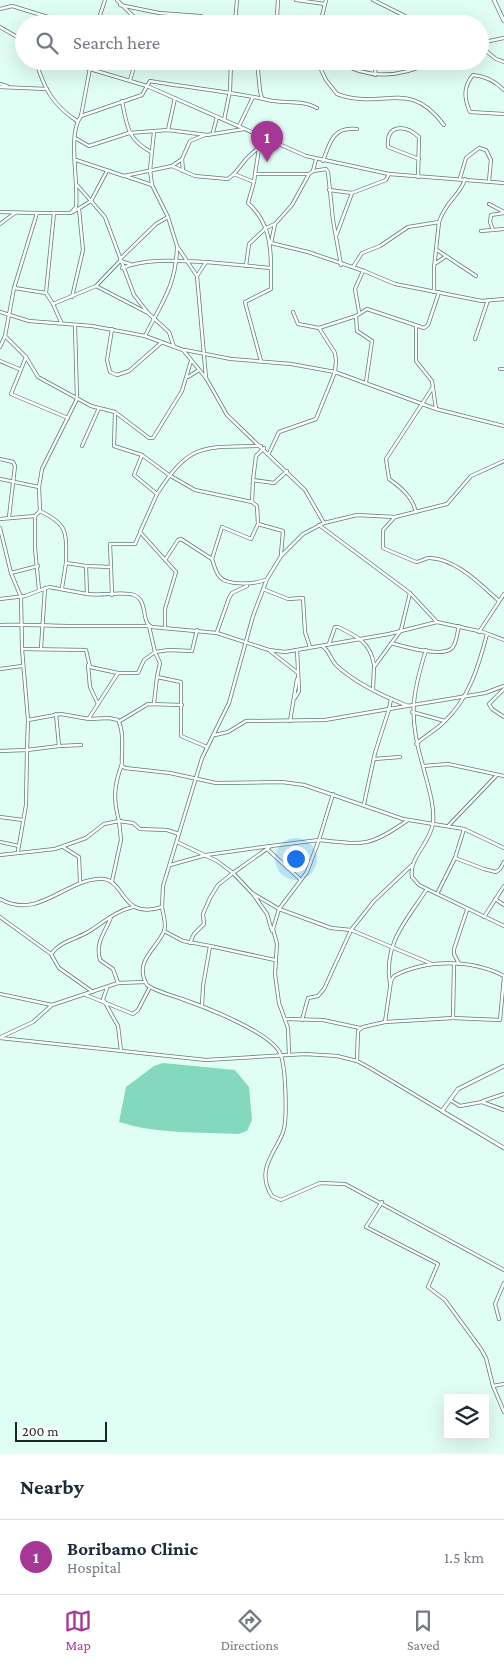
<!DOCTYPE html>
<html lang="en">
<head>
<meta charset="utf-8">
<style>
	:root { --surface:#fff; --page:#f2f2f3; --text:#1f2937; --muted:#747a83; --line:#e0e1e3; --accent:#a63795 }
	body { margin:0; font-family:"Crimson Pro",serif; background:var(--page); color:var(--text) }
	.controls { position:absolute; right:15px; bottom:15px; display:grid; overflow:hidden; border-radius:0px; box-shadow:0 5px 20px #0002 }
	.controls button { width:45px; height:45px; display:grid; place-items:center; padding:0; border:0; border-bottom:1px solid var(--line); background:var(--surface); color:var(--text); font:25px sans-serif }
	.scale { position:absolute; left:15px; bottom:12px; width:92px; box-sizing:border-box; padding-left:5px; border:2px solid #1a2823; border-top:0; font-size:14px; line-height:18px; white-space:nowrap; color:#1a2823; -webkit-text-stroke:4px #fff; paint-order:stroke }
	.you { position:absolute; left:295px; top:858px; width:18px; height:18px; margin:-12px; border:4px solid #fff; border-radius:50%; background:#1a73e8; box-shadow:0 0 0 8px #1a73e833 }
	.badge { display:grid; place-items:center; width:32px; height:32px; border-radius:50%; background:var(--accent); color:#fff; font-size:16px; font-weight:700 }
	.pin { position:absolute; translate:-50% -41px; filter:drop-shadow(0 1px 2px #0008) }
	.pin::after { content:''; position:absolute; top:26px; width:18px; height:15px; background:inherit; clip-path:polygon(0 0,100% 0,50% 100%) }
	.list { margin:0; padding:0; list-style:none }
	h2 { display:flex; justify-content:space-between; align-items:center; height:65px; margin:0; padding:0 20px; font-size:21px }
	h2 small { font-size:16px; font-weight:400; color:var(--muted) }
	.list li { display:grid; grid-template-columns:32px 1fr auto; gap:15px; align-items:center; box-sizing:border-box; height:75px; padding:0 20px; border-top:1px solid var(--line) }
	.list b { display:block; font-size:19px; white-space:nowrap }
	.list p { margin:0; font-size:16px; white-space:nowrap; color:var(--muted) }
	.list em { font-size:16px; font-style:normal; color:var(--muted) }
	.icon { flex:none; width:28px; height:28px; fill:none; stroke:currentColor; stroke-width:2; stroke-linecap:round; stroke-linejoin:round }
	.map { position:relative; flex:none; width:504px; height:1454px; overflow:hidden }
	.search { position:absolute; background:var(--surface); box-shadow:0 5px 20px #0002; left:15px; right:15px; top:15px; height:55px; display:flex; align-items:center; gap:12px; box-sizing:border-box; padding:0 18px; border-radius:28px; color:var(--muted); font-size:19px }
	.sheet { height:140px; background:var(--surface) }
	nav { display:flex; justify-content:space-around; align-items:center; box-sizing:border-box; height:70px; border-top:1px solid var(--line); background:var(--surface); font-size:14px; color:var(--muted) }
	nav a { display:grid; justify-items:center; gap:2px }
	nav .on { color:var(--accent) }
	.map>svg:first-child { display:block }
	.green { fill:#84d8be }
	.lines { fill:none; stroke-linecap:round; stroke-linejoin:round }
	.minor-casing { stroke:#5c7d72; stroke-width:4 }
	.tertiary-casing { stroke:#5c7d72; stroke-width:4.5 }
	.minor { stroke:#fff; stroke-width:2.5 }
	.tertiary { stroke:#fff; stroke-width:3 }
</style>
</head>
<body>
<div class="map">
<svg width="504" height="1454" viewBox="0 0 504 1454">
	<rect width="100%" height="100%" fill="#e1fef4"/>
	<path class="green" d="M163,1063L235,1070L249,1087L252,1120L247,1131L238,1134C199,1132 157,1134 119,1122L126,1087L154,1066Z"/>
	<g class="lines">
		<defs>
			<g id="minor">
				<polyline points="117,0 141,24"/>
				<polyline points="278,0 277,16 282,24"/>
				<polyline points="296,0 325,4"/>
				<polyline points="373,0 421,24"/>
				<polyline points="120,5 159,13 200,16 225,24"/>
				<polyline points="0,9 12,6 71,24"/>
				<polyline points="97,24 105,0"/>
				<polyline points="235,24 237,0"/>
				<polyline points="320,24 326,0"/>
				<polyline points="0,27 24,41"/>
				<polyline points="480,43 504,38"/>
				<polyline points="480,46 496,59 504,62"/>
				<path d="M36,61C44,89 53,105 77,121"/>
				<polyline points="63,61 147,86 306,156 389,174 504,183"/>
				<polyline points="191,61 231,68"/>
				<polyline points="257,61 260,91 262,98"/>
				<polyline points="262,61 276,61"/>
				<path d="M317,61L326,80L337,94C384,111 408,77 444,125"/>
				<path d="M338,61C369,81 402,77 434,61"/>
				<polyline points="375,75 376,61"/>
				<polyline points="130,80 136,61"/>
				<polyline points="0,84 7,86"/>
				<polyline points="0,87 47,89"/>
				<path d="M504,90C495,81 486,76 473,75C463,87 464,98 470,112L504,114"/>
				<path d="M122,101C127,126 127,139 151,152"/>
				<polyline points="81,116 90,68"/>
				<polyline points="224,120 230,91 231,61"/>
				<polyline points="239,126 253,97"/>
				<polyline points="168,130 175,98"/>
				<polyline points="154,132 150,170 152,185 168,217 177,246 197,276 206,378"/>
				<polyline points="213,132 217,117"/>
				<polyline points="75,138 89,146 129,133 168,130 207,135 244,129"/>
				<polyline points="182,159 183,171"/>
				<polyline points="76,160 124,176 172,166 182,159 190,141 205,135"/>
				<path d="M323,161C330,141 334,126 357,129"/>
				<polyline points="172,166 195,176 228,179 234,174 254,182 255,174 309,174 313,171 316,159"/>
				<polyline points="313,171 326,169 328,172 333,220 341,265"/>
				<polyline points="234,174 247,158 258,148"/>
				<polyline points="255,174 261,136"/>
				<polyline points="125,176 152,185"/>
				<path d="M418,177L419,137C406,125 386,123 388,147L419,159"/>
				<polyline points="460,178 466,158 479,148 486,150 491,160 489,181"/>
				<polyline points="77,185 105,217 134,295 148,313 169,332 174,347"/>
				<polyline points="329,190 352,193 386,180 389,174"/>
				<polyline points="489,204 504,212"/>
				<polyline points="0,212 36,213"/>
				<polyline points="73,212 91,201 107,171"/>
				<polyline points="0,224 15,213"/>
				<polyline points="275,224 271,243 308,252 364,271 395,284 482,301 504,299"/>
				<polyline points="493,230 490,222 491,215 504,213"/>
				<polyline points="481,231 504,229"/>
				<polyline points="336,236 352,193"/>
				<polyline points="437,250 476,276"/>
				<polyline points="120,259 156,224 168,217"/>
				<polyline points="120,261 130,264"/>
				<polyline points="436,263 445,257"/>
				<polyline points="246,266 249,244 266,228 275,224 292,205 309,174"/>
				<path d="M353,267L362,253L380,246L408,227L439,222C446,200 460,196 465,179"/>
				<path d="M122,268C148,258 178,261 205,262"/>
				<path d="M197,276L206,262L271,268C271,243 268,221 248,203L254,182"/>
				<polyline points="96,286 146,312"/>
				<polyline points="14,288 46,293 53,304 96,286 120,261"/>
				<polyline points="434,292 434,268 439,222"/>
				<polyline points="46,293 54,213"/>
				<polyline points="72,297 83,250 79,209"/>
				<polyline points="53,304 61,322"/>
				<polyline points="0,312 29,321 92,326 145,336 183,350 206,378 227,415 305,490 324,523"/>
				<polyline points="293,312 298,324 319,328 356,316 367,309 424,328 428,325 439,292"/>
				<polyline points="359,312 355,289 363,271"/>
				<polyline points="356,316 357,331 372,341 366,382"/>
				<path d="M75,325L77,399L42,469L39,487L40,511C69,525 66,532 66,563L86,566L87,594C102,596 124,591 134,595C149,601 140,622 152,627L217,633L269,650L285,652L389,634L437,622L483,632L504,640"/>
				<polyline points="416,326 416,361 432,381 436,409"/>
				<polyline points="112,329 107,360 110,372 117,375 129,371 162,342"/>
				<polyline points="5,336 26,357 38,377 91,406 115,412 114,446 142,455 134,475 157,494 140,532 176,572 165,609 165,628"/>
				<path d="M145,336C162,302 176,286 177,247"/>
				<polyline points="475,339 488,300"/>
				<path d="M0,347L5,336L14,288L37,213H71L76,207C79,182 67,135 81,116L142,95L150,81C189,88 229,91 268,100C284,104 301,99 317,108"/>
				<polyline points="185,350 231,359 291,364 335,372 436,409 504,426"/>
				<polyline points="26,357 11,394 68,418"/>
				<polyline points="0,361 19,369"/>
				<polyline points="261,361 245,302 271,289 271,268"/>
				<polyline points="500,369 504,369"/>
				<polyline points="188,377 199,370"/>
				<polyline points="115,412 149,438 153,438 182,391 191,361"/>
				<polyline points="82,446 99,408"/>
				<polyline points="264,448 256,456 253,480 274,483 287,471"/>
				<polyline points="269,453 279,432 316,419 335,372 336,361 335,353 319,328"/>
				<polyline points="142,455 169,475 195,490 252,502 253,480"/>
				<polyline points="0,459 13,462 15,466 9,517"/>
				<polyline points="0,479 39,487"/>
				<path d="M157,494C190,442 204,447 261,446"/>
				<polyline points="252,502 257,506 258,524"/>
				<path d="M416,512C412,497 402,488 389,479L386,459L433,387"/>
				<path d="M395,517L383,530V548L416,562C422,562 425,557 430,558C456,559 480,584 498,600"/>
				<polyline points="0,519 35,516"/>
				<polyline points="319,525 410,593 437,622"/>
				<polyline points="0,528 11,573 38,566"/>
				<path d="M212,559C214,564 215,572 220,577C227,586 255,584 265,580"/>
				<polyline points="165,560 178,540 181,539 212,559 222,527 251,539 258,524 283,531 281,554"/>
				<polyline points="86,566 111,567 110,544 135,544 140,533"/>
				<polyline points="111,567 112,595"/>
				<polyline points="62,588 66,563"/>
				<polyline points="263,589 288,599 303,598 305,632 310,647"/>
				<polyline points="39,590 35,548 35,516 40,511"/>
				<polyline points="0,599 25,596 49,587 87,594"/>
				<path d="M0,625C23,624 46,626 68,626H149L155,652L144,660L138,673H118L90,667L86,650L22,649L21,597L11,573"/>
				<polyline points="197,630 192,651 169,650 155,652 160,663 157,677 181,682 181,736 207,747"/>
				<polyline points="217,632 229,598 232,593 247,586"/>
				<polyline points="479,632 504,594"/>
				<path d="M391,643C405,647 439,657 451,649C457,645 457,632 459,626"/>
				<path d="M329,644L335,627H338C357,636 371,643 374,665"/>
				<path d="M322,646C330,651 330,659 336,665C354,682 385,697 408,706"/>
				<polyline points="41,648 45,588"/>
				<polyline points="22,649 28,720"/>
				<path d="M426,650C411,697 409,719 423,766L448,764L504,776"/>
				<polyline points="270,651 298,673"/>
				<polyline points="88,665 90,687 98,704"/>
				<polyline points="0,669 22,666"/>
				<polyline points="373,689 374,667 401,630 410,593"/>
				<polyline points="504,689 489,704 492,709 504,717"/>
				<polyline points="295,698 299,691 297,650"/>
				<polyline points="154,703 157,677"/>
				<polyline points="412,712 445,721"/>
				<polyline points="89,718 118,673"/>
				<polyline points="120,721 148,704 182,705"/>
				<polyline points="290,721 297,679"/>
				<polyline points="215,735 228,732 246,721 325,720 389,709 391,699"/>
				<path d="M416,744C425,736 436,730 444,722C469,699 479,665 487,634"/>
				<polyline points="59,746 81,745"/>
				<path d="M0,751L27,750L28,720L61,714L89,719L109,718L118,720C125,734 121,752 122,766L125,768L170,773L216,783L282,782L304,785L403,819L464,829L504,848"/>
				<polyline points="374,759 400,757"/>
				<path d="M423,766C427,783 435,805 433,823C431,842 408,859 412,877L419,885L431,891L504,926"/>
				<polyline points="364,804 375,753 389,709 485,693 504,686"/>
				<polyline points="0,817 23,820"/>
				<path d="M408,820C370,847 364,845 319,840L307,872L279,909L331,928L351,930L432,964"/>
				<polyline points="449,825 496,776"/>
				<polyline points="0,842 19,846"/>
				<polyline points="177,842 217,861 233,873 252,893 279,909 273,929 277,944 275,974 279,1003 288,1028 289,1054"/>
				<polyline points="63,847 79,857 80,881"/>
				<polyline points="267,849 301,880"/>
				<polyline points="18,851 26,805 27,750 59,746 56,714"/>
				<path d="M0,855L55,849L86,838L104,824L119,821C113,799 114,785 122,764"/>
				<polyline points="455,858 484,869 496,872 500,869 504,862"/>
				<polyline points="170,865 206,855 270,846"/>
				<polyline points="112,881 121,840 119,821 133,823 140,829 167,830 179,834"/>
				<polyline points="253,894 267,914 272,931"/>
				<polyline points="437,894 455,858 464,829"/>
				<path d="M0,899C38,920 64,881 98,879C127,876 118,921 162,907C163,915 167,924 164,931C157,949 133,961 147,985C157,992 171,995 182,999C205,1007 270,1032 280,1053C286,1066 287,1115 284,1129C278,1151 254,1168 272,1196L281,1200L320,1183L345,1184L504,1270"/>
				<polyline points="495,899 504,905"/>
				<polyline points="162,907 163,886 202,758 229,703 253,616 267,579 281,556 303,534 324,523 357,515 395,517 447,504 471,476 504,461"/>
				<polyline points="0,917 51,954"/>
				<path d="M111,917C105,933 95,942 100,960L113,969L118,983"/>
				<polyline points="484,917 504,886"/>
				<polyline points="164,931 183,941 210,946 203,986 202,1006"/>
				<polyline points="190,943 194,934 204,924 203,914 210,898 218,885 233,873 271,846 319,840 333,794"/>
				<polyline points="210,946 275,960"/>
				<polyline points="459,964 454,954 454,949 467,910"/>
				<path d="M390,984C383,944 406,921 427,889"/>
				<polyline points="107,988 103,999 118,1026 121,1051"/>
				<path d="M93,992L59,968L51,954C61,941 74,940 88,932C103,923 115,911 133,907"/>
				<polyline points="0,994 52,1005 33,1022 1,1037"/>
				<polyline points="86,995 133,1014 138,1010 150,987"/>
				<polyline points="52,1005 118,983 145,982"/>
				<polyline points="453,1018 500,1020 504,977"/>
				<polyline points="285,1019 323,1020 360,1028"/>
				<polyline points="302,1020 308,998 318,996 324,989 351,930 374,901 412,865"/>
				<polyline points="385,1022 453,1018 454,964"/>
				<polyline points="0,1038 206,1060 305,1054 337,1056 357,1061 370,1068 442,1111"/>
				<path d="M357,1061L358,1031L363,1027L385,1022L391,981L394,976C426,959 472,959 504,976"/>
				<polyline points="450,1100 460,1106 482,1102 504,1110"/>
				<polyline points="483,1101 504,1094"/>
				<polyline points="382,1202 366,1227 438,1264 428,1287 445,1300 481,1349 486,1358 493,1386 504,1412"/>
				<polyline points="499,1319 495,1304 504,1283"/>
				<polyline points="493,1386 504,1384"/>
			</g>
			<g id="tertiary">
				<polyline points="494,0 504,21"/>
				<polyline points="504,1066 458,1089 442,1111 504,1148"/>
			</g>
		</defs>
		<use href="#minor" class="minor-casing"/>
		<use href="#tertiary" class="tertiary-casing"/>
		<use href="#minor" class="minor"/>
		<use href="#tertiary" class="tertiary"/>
	</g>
</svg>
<div class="controls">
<button><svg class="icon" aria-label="layers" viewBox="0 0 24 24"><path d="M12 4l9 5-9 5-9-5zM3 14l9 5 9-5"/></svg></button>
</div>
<div class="scale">200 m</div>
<div class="you"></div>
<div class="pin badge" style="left:267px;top:162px">1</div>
<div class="search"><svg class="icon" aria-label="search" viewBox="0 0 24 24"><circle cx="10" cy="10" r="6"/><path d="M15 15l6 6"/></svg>Search here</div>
</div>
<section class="sheet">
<h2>Nearby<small></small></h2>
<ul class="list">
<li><span class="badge">1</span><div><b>Boribamo Clinic</b><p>Hospital</p></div><em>1.5 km</em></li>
</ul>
</section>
<nav>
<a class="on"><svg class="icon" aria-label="map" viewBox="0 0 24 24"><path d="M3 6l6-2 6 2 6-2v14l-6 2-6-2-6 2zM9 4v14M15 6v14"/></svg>Map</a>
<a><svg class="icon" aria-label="directions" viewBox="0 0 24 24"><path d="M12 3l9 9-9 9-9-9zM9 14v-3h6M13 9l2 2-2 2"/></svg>Directions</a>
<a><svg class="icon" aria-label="saved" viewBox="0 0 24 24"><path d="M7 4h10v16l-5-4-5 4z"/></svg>Saved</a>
</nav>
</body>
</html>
